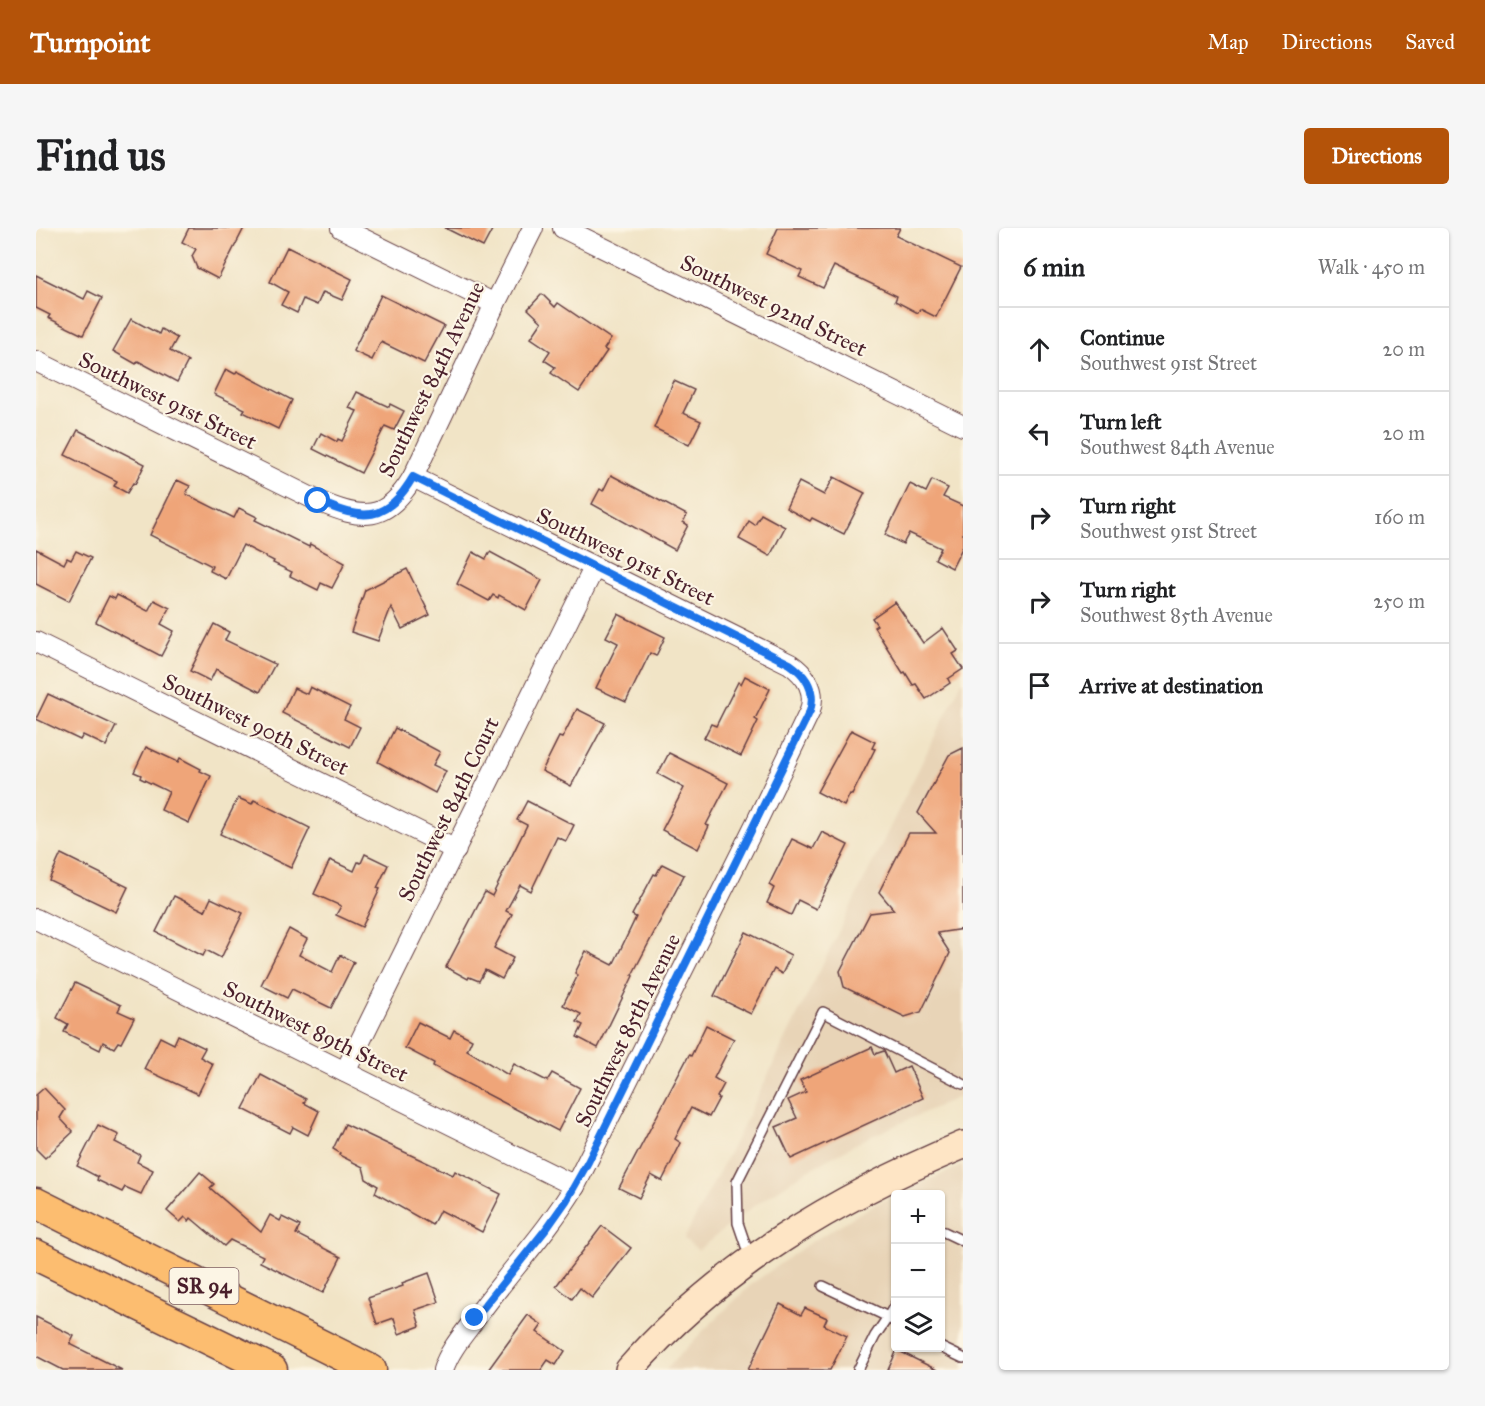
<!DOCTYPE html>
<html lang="en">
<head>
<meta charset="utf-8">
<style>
	:root { --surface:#fff; --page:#f6f6f6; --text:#202124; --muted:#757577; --line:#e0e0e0; --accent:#b45309 }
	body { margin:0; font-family:"IM FELL Great Primer",serif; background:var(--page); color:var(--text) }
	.controls { position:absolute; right:18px; bottom:18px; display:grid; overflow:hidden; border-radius:6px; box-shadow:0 2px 4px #0004 }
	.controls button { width:54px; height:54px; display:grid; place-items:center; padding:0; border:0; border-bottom:2px solid var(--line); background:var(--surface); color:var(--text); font:30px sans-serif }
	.stop { position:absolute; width:18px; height:18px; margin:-14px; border:4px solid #1a73e8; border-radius:50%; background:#fff }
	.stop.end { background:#1a73e8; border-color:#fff; box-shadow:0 2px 6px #0008 }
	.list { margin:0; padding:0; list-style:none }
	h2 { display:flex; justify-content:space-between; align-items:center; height:78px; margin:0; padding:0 24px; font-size:26px }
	h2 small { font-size:20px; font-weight:400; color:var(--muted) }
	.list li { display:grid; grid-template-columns:39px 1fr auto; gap:18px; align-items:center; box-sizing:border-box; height:84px; padding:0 24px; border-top:2px solid var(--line) }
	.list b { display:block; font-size:22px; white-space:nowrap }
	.list p { margin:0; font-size:20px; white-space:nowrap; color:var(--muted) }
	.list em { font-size:20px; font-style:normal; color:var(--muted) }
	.icon { flex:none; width:33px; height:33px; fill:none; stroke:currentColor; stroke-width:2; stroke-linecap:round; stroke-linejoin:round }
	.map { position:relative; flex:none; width:927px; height:1142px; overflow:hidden; border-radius:6px }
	header { display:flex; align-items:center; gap:36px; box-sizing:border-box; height:84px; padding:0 30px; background:var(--accent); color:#fff }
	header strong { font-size:28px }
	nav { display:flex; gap:33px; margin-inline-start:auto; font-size:21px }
	.intro { display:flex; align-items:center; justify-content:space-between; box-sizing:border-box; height:144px; padding:0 36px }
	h1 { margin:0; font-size:42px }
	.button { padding:15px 27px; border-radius:6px; background:var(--accent); color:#fff; font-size:21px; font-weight:700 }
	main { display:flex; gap:36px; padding:0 36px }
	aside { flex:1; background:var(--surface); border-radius:6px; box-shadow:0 2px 4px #0004 }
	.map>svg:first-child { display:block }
	.built { fill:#e8d4b7 }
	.building { fill:#efa579 }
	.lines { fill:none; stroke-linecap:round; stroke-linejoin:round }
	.service-casing { stroke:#633d42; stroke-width:12 }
	.minor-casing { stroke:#633d42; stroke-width:22 }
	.secondary-casing { stroke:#633d42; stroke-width:30 }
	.primary-casing { stroke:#633d42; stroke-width:33 }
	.service { stroke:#fff; stroke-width:9 }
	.minor { stroke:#fff; stroke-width:20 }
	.secondary { stroke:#fee5c5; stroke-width:27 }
	.primary { stroke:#fcbd6f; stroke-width:30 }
	.route { stroke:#1a73e8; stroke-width:8 }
	.labels { text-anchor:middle; stroke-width:4.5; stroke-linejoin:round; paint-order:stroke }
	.shield { fill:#fcf5e5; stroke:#7f5f63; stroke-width:1.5 }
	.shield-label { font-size:21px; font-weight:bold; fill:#4a1f2b }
	.street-label { font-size:22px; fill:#4a1f2b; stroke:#fcf5e5 }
</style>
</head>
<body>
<header>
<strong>Turnpoint</strong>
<nav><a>Map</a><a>Directions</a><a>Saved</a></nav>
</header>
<div class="intro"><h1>Find us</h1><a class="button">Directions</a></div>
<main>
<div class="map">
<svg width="927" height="1142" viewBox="0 0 927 1142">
	<rect width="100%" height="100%" fill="#fcf5e5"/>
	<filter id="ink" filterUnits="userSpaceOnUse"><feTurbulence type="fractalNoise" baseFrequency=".0167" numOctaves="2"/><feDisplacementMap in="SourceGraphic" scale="12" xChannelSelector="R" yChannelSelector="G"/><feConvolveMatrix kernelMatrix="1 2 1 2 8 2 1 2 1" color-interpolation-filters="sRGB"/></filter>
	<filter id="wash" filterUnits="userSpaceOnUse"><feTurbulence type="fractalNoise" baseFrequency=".008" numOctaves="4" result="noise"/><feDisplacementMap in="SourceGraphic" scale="24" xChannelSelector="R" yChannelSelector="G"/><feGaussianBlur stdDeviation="1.35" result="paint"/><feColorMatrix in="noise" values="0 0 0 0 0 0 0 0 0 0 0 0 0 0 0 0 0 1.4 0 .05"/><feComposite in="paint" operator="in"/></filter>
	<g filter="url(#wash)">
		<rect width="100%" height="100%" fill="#f1e4c6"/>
		<g class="built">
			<polygon points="927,451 927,867 827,912 767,945 715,980 662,1022 648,1011 706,900"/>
			<polygon points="927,937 927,1142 630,1142 665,1105 717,1055 772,1016 839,976 860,967 860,1120 904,1120 904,966 860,966"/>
		</g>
		<g id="blocks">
			<g class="building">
				<polygon points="153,0 208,0 182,51 161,40 156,28 160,21 146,14"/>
				<polygon points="409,0 457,0 447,19"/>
				<polygon points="742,0 864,0 860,8 925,39 900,89 884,81 882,85 859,73 861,68 798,38 787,60 763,49 766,43 730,26"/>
				<polygon points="251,19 316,51 306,72 287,64 281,77 267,71 261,85 245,77 252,64 234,54"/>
				<polygon points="0,47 48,71 52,63 66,70 47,107 12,90 14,87 0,80"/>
				<polygon points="506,66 519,79 522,75 575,111 568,121 571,123 543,164 515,145 519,139 508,132 514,123 495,110 506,94 492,81"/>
				<polygon points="345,67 408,98 388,135 345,114 336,132 317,123"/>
				<polygon points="95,91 123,106 125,101 141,110 134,123 152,133 141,154 102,133 100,136 77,123"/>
				<polygon points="190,141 199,146 201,143 256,172 242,201 207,184 209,181 178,166"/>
				<polygon points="638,153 658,162 647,185 665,193 653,217 618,200"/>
				<polygon points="321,164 353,179 354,176 368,183 358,202 349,198 325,245 277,221 285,205 301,214 302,211 306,213 321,183 313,180"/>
				<polygon points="42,202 109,236 99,256 97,255 91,265 78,258 81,253 29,227"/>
				<polygon points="575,247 651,287 647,294 652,297 639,322 556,276 564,261 567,263"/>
				<polygon points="798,249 829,265 808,306 776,290 774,293 750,280 763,254 788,267"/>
				<polygon points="141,252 154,258 150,266 198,290 203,280 221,289 219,292 273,319 274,316 309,335 296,360 285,355 282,362 254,348 256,344 237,335 238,333 207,317 190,351 174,343 176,338 114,307"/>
				<polygon points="896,252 912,260 907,269 927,278 927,318 916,340 899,331 905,320 873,305 867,316 849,307 874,256 890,264"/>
				<polygon points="725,286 749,299 734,328 703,311 713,293 719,297"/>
				<polygon points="0,321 28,336 31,330 35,332 40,323 55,330 33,373 0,356"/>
				<polygon points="437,324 450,331 454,324 506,352 490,382 463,367 462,370 457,367 453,373 421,356"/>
				<polygon points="371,341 394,387 366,401 355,379 342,413 315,404 329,362"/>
				<polygon points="81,367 112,383 118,372 134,380 125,396 138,403 125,428 60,394 73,368 79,371"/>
				<polygon points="859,374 887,415 907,400 922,423 917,426 927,441 912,451 914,455 890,471 880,456 877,457 869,444 867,445 838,399 841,397 836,390"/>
				<polygon points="582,386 629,409 620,428 614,425 590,474 560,460 582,415 570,409"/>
				<polygon points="178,396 193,404 189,412 239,436 224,464 180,441 174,453 154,443"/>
				<polygon points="709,448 734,461 719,491 722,493 705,528 668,510 675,496 680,498 702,454 705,456"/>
				<polygon points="274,459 314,479 308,491 324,499 314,519 246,485 258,460 271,466"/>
				<polygon points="12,466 80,498 70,518 47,507 44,512 0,491"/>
				<polygon points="541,481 569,495 535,558 506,543 523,509 526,510"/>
				<polygon points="359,500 404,524 397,537 410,543 399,565 342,534"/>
				<polygon points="815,502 839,514 836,520 839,521 816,567 814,566 808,578 781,564"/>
				<polygon points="110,519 142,534 144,530 165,541 164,543 175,548 153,595 125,582 133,564 104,550 105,547 98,544"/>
				<polygon points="927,520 927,701 901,705 914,725 885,784 869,789 808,759 804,743 834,685 858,682 843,664 873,605 900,605 882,585 913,527"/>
				<polygon points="633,525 692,555 670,597 673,598 662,621 626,602 648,560 622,546"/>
				<polygon points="202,570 216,576 218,572 274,600 255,640 184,606"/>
				<polygon points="491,573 538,597 530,613 521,609 495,663 484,657 470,683 476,686 458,720 477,730 466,751 449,742 443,753 433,749 432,751 410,739 449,664 456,668 491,597 481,592"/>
				<polygon points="786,604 812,617 780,681 762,672 755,687 731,675 738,660 733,657 756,611 777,621"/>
				<polygon points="25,626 92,659 80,684 13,652"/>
				<polygon points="329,626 352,637 341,660 344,661 326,699 300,687 305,678 278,666 294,632 318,643 322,634 325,635"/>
				<polygon points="626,636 648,647 596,747 597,748 562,820 541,809 547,797 541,794 545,786 527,777 542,747 539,745 550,723 577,737 600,689 596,687 618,646 620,647"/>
				<polygon points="138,668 169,683 175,670 207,685 185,730 170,722 167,728 120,704"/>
				<polygon points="253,701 271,711 263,727 296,744 304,727 318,734 295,780 256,761 251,770 225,757"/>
				<polygon points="710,704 755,727 746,746 738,741 715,786 678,768"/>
				<polygon points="39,755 85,777 82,783 98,790 85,815 82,814 78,820 67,814 64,822 28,804 32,796 21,790"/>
				<polygon points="382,794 414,810 418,802 436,811 431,822 472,847 478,836 511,853 516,845 544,860 522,903 397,838 398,835 369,820"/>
				<polygon points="670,797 698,811 678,850 688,856 681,869 683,870 673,889 655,880 639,911 645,915 626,953 615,947 603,970 583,960 653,827 655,828"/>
				<polygon points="142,807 169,820 164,829 177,836 162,866 108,841 124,809 138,816"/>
				<polygon points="836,819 839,826 848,823 858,845 873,838 887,870 755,931 740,899 761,890 752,872 770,864 764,852"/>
				<polygon points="225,847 270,871 268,875 283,883 272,907 257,899 254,905 207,881"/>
				<polygon points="8,860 29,882 24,890 37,904 9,930 0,921 0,867"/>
				<polygon points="309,896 417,947 419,943 465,966 446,1004 404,982 396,997 339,965 342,958 330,951 327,939 303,927 304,925 297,921"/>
				<polygon points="62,897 83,907 79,914 104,927 101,934 117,942 105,966 89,959 86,964 61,952 62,949 41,938"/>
				<polygon points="164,944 178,956 174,960 225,1004 234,987 244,993 246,989 264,998 260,1006 305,1029 287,1065 224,1034 227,1028 194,1012 188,1018 155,990 153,993 149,989 144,994 131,983"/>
				<polygon points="566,998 595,1020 556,1070 544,1060 536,1071 520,1058"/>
				<polygon points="393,1045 403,1074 379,1082 384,1098 363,1106 358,1090 341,1096 332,1070 367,1058 366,1055"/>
				<polygon points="744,1076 765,1087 769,1080 791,1090 788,1097 811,1108 794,1142 712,1142"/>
				<polygon points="492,1087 506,1097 501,1104 529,1123 520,1137 512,1132 505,1142 452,1142"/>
				<polygon points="0,1089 38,1108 34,1116 86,1142 27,1142 0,1128"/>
				<polygon points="861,1122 901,1142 852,1142"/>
			</g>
		</g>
	</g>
	<g filter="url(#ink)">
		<use href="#blocks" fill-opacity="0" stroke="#633d42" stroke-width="1.5"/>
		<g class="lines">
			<defs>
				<g id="service">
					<polyline points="904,1002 927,1013"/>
					<polyline points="714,1030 702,995 701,954 787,784 927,856"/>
					<polyline points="787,1058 852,1089 839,1108 822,1142"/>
					<polyline points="860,1075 852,1089 860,1095"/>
					<polyline points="904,1119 927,1130"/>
				</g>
				<g id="minor">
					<polyline points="305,0 459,76"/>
					<polyline points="527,0 927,198"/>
					<path d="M0,133L282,273C326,292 350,295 377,249L459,76L497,0"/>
					<path d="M377,249L754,436C771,448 780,463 774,483L721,593L539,958C510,1006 471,1046 439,1091C427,1107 413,1123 407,1142"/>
					<polyline points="0,414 420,622"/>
					<polyline points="0,691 539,958"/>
					<polyline points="309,844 558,340"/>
				</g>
				<path id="secondary" d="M593,1142C683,1039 802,969 927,917"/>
				<g id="primary">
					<polyline points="0,975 335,1142"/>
					<polyline points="0,1027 236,1142"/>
				</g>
			</defs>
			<use href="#service" class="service-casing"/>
			<use href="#minor" class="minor-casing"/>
			<use href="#secondary" class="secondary-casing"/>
			<use href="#primary" class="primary-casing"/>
			<use href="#service" class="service"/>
			<use href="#minor" class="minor"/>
			<use href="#secondary" class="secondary"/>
			<use href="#primary" class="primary"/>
		</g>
	</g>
	<g class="lines" filter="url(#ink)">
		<path class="route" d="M282,273C327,293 350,295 377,249L754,436C771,448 780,463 774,483L552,934L530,973L511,1000L439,1090"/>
	</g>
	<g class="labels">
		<rect class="shield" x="133.5" y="1040" width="69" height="36" rx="4.5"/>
		<g class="shield-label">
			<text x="168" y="1065">SR 94</text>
		</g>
		<g class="street-label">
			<text transform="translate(738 77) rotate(26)" y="8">Southwest 92nd Street</text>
			<text transform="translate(395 151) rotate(-64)" y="8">Southwest 84th Avenue</text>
			<text transform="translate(132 172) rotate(26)" y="8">Southwest 91st Street</text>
			<text transform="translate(590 328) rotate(26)" y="8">Southwest 91st Street</text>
			<text transform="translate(220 496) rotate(26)" y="8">Southwest 90th Street</text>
			<text transform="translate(412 581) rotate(-64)" y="8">Southwest 84th Court</text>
			<text transform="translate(591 802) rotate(-64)" y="8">Southwest 85th Avenue</text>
			<text transform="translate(280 803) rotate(26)" y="8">Southwest 89th Street</text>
		</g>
	</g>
</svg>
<div class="controls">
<button>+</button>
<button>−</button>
<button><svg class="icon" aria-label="layers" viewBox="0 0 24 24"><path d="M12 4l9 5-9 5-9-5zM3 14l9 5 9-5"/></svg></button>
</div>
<div class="stop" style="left:282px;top:273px"></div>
<div class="stop end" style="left:439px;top:1090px"></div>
</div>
<aside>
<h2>6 min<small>Walk · 450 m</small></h2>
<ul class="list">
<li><svg class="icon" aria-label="ahead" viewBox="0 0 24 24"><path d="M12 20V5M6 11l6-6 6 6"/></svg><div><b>Continue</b><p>Southwest 91st Street</p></div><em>20 m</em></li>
<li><svg class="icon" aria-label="left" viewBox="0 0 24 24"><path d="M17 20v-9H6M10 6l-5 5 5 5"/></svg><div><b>Turn left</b><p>Southwest 84th Avenue</p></div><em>20 m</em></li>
<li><svg class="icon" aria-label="right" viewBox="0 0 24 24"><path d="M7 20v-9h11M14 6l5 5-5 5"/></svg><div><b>Turn right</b><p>Southwest 91st Street</p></div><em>160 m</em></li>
<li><svg class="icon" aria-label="right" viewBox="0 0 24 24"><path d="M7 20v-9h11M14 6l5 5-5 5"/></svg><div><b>Turn right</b><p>Southwest 85th Avenue</p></div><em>250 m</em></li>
<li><svg class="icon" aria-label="arrive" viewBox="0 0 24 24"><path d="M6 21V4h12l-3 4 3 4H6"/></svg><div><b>Arrive at destination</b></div></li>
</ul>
</aside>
</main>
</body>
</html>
